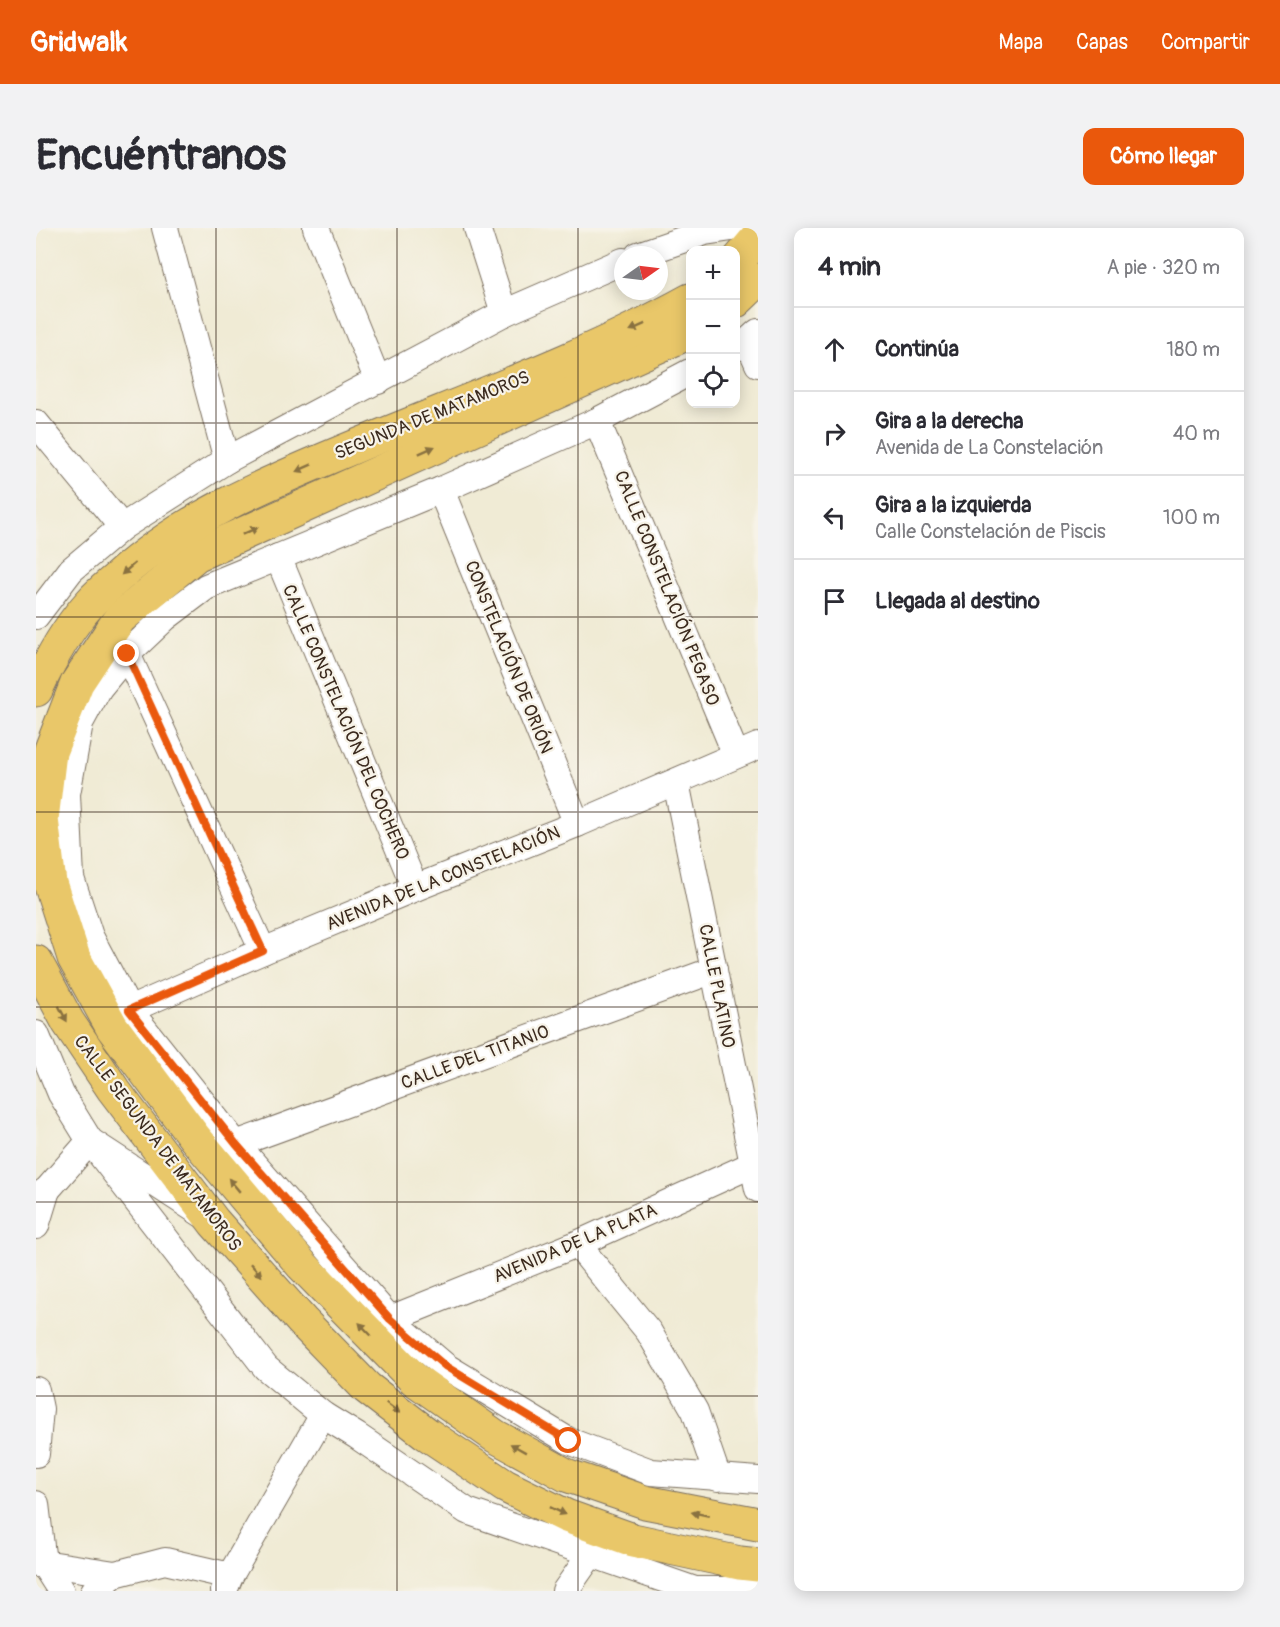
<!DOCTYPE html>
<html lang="es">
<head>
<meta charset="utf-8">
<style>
	:root { --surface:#fff; --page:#f2f2f3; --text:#2b2b33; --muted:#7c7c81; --line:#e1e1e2; --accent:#ea580c }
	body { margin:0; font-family:Pangolin,sans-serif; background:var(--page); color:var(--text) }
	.controls { position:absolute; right:18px; top:18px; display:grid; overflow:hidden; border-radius:12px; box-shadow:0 3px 15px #0003 }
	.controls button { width:54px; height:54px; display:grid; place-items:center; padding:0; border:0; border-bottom:2px solid var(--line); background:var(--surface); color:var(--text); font:30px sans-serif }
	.compass { position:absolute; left:578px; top:18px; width:54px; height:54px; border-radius:50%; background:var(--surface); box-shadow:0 3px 15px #0003; rotate:76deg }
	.stop { position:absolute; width:18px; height:18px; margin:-14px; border:4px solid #ea580c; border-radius:50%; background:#fff }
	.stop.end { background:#ea580c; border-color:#fff; box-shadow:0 2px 6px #0008 }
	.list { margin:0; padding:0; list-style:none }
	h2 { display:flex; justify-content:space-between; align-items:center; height:78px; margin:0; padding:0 24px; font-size:26px }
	h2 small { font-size:20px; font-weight:400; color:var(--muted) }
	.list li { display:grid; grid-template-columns:39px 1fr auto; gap:18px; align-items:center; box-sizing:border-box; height:84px; padding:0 24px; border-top:2px solid var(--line) }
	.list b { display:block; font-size:22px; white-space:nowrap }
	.list p { margin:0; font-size:20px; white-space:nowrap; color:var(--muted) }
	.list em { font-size:20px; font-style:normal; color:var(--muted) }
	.icon { flex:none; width:33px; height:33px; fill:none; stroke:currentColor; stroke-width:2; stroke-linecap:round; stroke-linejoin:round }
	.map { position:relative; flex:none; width:722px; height:1363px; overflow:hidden; border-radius:12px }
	header { display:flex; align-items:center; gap:36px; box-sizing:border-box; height:84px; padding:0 30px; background:var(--accent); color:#fff }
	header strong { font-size:28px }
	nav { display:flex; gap:33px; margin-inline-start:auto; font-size:21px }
	.intro { display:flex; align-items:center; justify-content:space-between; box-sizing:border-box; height:144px; padding:0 36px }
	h1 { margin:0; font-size:42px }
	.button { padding:15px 27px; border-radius:12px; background:var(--accent); color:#fff; font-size:21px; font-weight:700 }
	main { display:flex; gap:36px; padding:0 36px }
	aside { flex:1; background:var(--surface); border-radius:12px; box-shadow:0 3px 15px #0003 }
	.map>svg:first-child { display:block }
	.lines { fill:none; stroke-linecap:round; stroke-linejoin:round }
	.minor-casing { stroke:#7a6e5e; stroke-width:28 }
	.major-casing { stroke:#7a6e5e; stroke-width:35 }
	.minor { stroke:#fff; stroke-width:26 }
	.major { stroke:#e9c769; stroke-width:33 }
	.oneway { fill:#897140 }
	.route { stroke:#ea580c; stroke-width:8 }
	.grid { fill:none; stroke:#3b2a1e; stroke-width:1.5; stroke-opacity:0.55 }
	.labels { text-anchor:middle; stroke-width:4.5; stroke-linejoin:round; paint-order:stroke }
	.street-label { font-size:18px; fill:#3b2a1e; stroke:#f7f3e8 }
</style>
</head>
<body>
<header>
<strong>Gridwalk</strong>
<nav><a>Mapa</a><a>Capas</a><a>Compartir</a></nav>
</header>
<div class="intro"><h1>Encuéntranos</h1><a class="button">Cómo llegar</a></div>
<main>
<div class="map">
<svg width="722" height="1363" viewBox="0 0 722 1363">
	<rect width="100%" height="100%" fill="#f7f3e8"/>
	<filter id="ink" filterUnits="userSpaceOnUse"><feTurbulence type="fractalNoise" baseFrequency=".0167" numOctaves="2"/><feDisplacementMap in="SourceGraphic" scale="12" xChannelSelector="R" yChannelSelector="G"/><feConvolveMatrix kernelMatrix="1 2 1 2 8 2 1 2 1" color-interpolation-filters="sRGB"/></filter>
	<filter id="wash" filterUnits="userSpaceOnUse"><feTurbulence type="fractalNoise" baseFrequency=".008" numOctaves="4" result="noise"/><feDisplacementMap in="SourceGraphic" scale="24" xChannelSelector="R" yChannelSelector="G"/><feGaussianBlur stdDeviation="1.35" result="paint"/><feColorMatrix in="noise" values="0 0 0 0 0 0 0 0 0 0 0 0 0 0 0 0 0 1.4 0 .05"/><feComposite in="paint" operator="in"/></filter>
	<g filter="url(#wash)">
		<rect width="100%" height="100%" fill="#f0ebd5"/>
	</g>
	<g filter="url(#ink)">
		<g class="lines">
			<defs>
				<g id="minor">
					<polyline points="129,0 191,232"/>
					<polyline points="280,0 342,153"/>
					<polyline points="441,0 468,85"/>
					<polyline points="602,27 669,4 696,0"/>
					<polyline points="712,113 722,136"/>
					<polyline points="700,120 712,113 722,104"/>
					<polyline points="654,144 561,193 405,262 170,359 129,390 91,426 63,460 44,495 31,566 35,650 54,708 93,782 200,916 354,1091 409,1138 533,1213 615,1244 722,1252"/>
					<polyline points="561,193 700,527"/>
					<polyline points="0,195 86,299"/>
					<polyline points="405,262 541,596"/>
					<polyline points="242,329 379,660"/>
					<polyline points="0,388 35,342 86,299 191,232 468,85 587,33"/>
					<polyline points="91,426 227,723"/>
					<polyline points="640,554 722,961"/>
					<polyline points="93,782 227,723 379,660 541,596 722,518"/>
					<polyline points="0,806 25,866 54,913 230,1140 287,1187 321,1208 431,1283 659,1362 722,1362"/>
					<polyline points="200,916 678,742"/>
					<polyline points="0,969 11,962 54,913 166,986"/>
					<polyline points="0,998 11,962"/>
					<polyline points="541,1016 613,1104 659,1183 682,1250"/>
					<polyline points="354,1091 541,1016 722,934"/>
					<polyline points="0,1162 4,1181 0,1226"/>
					<polyline points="0,1276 7,1335 25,1363"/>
					<polyline points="0,1336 7,1335 79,1346"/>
					<polyline points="58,1363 79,1346 129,1333 194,1348"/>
					<polyline points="188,1363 194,1348 287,1187"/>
					<polyline points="529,1363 555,1326"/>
				</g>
				<g id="major">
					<polyline points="700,35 722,9"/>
					<polyline points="700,73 722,52"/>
					<polyline points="654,104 160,327 84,390 41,455 14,524 6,591 14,655 38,730 76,799 159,910 266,1037 378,1151 459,1208 530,1247 609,1274 722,1296"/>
					<path d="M0,462C14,431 32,399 55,374C63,365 73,357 82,349C150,288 234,254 318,219C431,172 547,131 654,72"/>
					<polyline points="0,734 32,794 77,861 178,994 266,1093 331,1160 391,1206 469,1258 530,1288 597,1312 704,1335 722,1337"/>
				</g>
			</defs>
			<use href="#minor" class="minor-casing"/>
			<use href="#major" class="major-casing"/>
			<use href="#minor" class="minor"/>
			<use href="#major" class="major"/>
		</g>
		<defs><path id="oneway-solid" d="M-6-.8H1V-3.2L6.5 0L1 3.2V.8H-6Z" transform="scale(1.5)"/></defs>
		<g class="oneway">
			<use href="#oneway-solid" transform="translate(602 99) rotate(156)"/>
			<use href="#oneway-solid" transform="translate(391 222) rotate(-24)"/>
			<use href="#oneway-solid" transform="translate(268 240) rotate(156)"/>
			<use href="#oneway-solid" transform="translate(214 303) rotate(-24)"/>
			<use href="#oneway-solid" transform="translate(92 341) rotate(139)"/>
			<use href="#oneway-solid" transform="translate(27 786) rotate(62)"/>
			<use href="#oneway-solid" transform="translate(198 957) rotate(-130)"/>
			<use href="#oneway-solid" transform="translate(220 1042) rotate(48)"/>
			<use href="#oneway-solid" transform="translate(329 1101) rotate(-134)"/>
			<use href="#oneway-solid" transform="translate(357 1180) rotate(37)"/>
			<use href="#oneway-solid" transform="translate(482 1220) rotate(-151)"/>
			<use href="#oneway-solid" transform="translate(522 1283) rotate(25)"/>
			<use href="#oneway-solid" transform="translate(664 1286) rotate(-168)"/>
		</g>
	</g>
	<g class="lines" filter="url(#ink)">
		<polyline class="route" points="91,426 227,723 93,782 200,916 354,1091 409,1138 533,1213"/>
	</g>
	<path class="grid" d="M180,0V1363M361,0V1363M542,0V1363M0,195H722M0,389H722M0,584H722M0,779H722M0,974H722M0,1168H722"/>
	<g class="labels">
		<g class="street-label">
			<text transform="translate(396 187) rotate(-22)" y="6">SEGUNDA DE MATAMOROS</text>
			<text transform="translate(631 360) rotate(68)" y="6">CALLE CONSTELACIÓN PEGASO</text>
			<text transform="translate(473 429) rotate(68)" y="6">CONSTELACIÓN DE ORIÓN</text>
			<text transform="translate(310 494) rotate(67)" y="6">CALLE CONSTELACIÓN DEL COCHERO</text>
			<text transform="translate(407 650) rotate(-22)" y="6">AVENIDA DE LA CONSTELACIÓN</text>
			<text transform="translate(681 758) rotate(79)" y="6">CALLE PLATINO</text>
			<text transform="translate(439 829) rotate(-20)" y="6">CALLE DEL TITANIO</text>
			<text transform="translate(122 915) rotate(53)" y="6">CALLE SEGUNDA DE MATAMOROS</text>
			<text transform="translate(539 1015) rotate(-23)" y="6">AVENIDA DE LA PLATA</text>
		</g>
	</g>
</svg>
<div class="controls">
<button>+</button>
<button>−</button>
<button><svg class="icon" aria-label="locate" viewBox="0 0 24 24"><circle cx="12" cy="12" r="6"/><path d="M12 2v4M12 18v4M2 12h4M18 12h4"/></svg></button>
</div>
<svg class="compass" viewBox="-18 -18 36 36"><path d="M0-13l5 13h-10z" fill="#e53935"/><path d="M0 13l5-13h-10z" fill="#7c7c81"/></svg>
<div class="stop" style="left:533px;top:1213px"></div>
<div class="stop end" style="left:91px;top:426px"></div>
</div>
<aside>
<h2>4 min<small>A pie · 320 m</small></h2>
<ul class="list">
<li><svg class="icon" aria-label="ahead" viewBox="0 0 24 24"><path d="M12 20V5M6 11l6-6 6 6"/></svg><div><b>Continúa</b></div><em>180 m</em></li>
<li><svg class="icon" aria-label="right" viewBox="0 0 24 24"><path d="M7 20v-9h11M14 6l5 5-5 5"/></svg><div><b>Gira a la derecha</b><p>Avenida de La Constelación</p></div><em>40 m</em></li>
<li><svg class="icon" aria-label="left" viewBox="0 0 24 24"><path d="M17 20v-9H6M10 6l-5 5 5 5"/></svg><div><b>Gira a la izquierda</b><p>Calle Constelación de Piscis</p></div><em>100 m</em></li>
<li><svg class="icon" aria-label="arrive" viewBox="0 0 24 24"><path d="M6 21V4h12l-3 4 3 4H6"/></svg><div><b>Llegada al destino</b></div></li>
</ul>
</aside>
</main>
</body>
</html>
